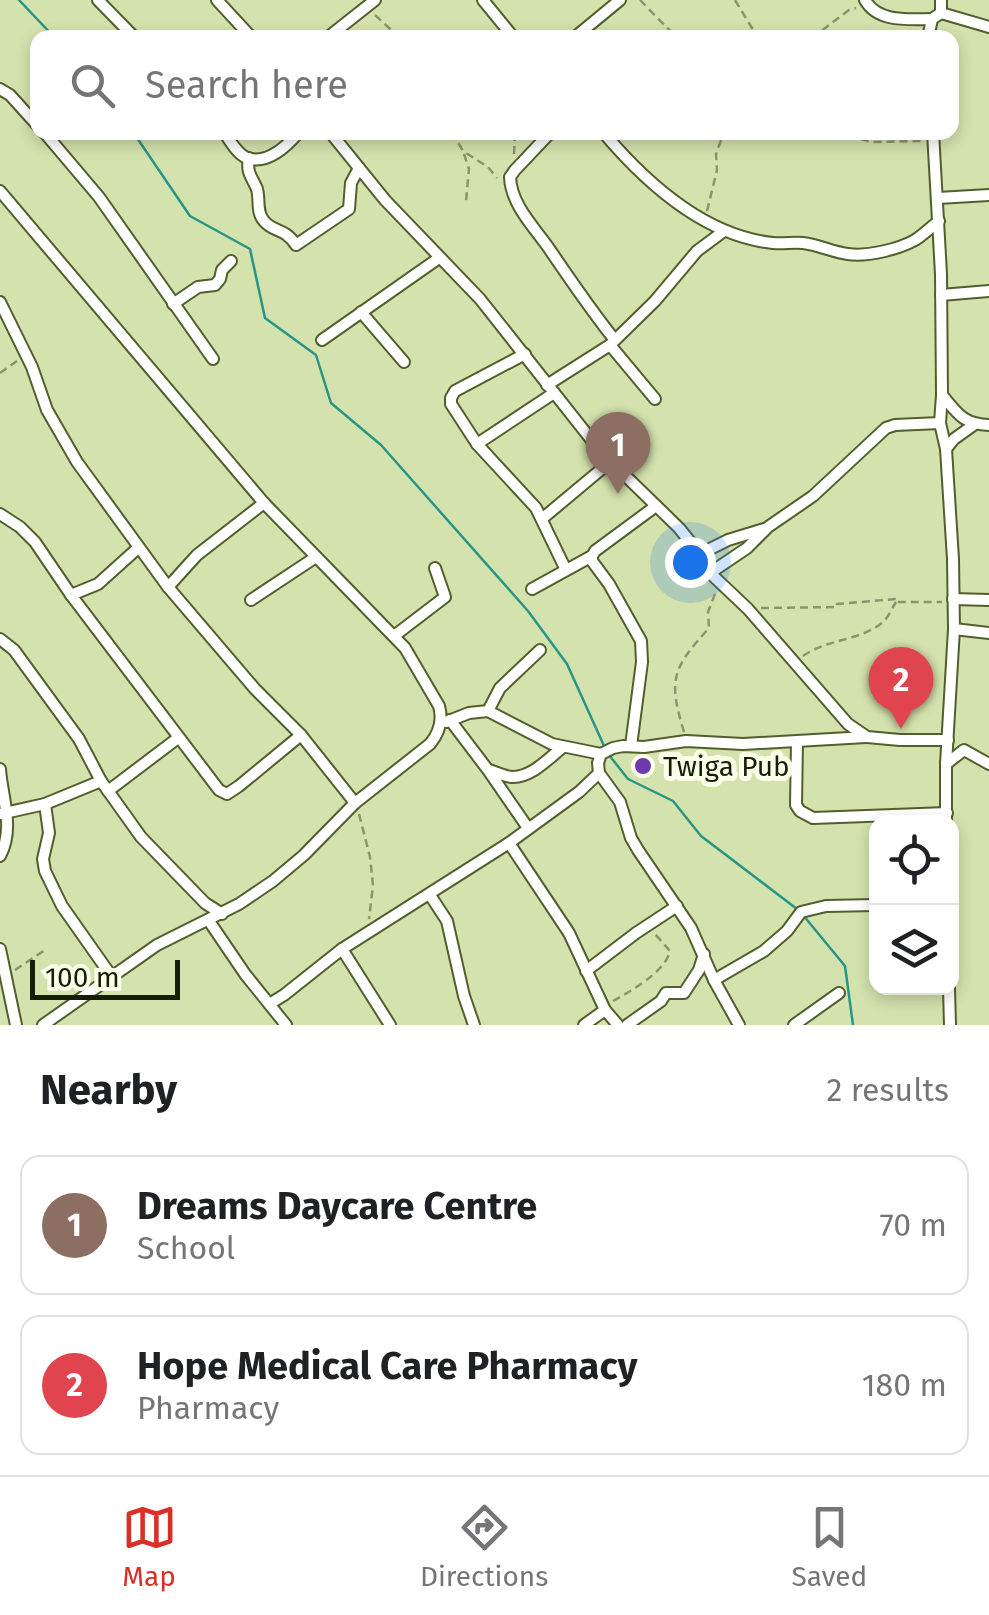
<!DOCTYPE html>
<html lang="en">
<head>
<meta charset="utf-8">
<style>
	:root { --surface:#fff; --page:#f6f6f6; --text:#202124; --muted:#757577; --line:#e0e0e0; --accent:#d93025 }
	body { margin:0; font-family:"Fira Sans",sans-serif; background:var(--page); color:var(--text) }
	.controls { position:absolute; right:30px; bottom:30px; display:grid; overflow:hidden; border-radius:20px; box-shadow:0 5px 15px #0003 }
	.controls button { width:90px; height:90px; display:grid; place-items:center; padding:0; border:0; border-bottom:2px solid var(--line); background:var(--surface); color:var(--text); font:50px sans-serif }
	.scale { position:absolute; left:30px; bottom:25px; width:150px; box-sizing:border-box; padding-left:10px; border:5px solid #181d09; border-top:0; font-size:28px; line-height:35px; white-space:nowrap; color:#181d09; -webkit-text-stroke:8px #f9ffe9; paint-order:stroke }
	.you { position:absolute; left:690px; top:562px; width:35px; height:35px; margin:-25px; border:8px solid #fff; border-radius:50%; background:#1a73e8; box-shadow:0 0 0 15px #1a73e833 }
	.badge { display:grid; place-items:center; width:65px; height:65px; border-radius:50%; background:var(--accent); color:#fff; font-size:32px; font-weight:700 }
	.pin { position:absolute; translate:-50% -82px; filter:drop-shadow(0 2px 5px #0008) }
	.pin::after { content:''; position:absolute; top:52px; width:35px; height:30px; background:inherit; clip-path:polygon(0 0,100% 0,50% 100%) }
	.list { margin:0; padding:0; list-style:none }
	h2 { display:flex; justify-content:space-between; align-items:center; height:130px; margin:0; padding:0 40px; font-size:42px }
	h2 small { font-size:32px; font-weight:400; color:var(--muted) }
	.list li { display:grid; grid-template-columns:65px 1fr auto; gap:30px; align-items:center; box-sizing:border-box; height:140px; margin:0 20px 20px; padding:0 20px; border:2px solid var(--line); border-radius:20px }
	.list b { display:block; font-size:38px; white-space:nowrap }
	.list p { margin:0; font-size:32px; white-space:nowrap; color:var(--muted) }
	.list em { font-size:32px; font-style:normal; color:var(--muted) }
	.icon { flex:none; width:55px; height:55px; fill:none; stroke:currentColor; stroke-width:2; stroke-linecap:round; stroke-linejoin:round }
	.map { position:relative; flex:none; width:989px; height:1025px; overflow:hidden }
	.search { position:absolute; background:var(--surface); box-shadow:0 5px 15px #0003; left:30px; right:30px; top:30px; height:110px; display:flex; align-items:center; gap:25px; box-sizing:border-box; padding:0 35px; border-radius:20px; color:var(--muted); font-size:38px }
	.sheet { height:450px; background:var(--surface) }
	nav { display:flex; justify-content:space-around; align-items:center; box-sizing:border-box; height:140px; border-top:2px solid var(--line); background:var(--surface); font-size:28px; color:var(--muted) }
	nav a { display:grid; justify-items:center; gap:5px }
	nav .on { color:var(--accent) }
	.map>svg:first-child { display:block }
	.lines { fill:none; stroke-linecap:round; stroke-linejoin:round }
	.stream { stroke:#279685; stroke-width:2.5 }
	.minor-casing { stroke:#525e2d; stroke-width:14 }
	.path { stroke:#8a956d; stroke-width:2.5; stroke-dasharray:8 5; stroke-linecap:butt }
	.minor { stroke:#fff; stroke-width:10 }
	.poi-dot { fill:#6e38af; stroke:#f9ffe9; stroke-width:4 }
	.labels { text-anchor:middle; stroke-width:10; stroke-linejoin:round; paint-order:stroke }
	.poi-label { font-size:28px; fill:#181d09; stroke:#f9ffe9; text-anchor:start }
</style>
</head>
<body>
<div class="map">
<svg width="989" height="1025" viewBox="0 0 989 1025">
	<rect width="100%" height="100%" fill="#d4e2ad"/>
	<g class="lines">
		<g class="stream">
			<polyline points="19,0 55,38"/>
			<polyline points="133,132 190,216 250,249 265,318 316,355 331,403 381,445 528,611 567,664 605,748"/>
			<polyline points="609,755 628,779 673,801 701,836 797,909"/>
			<polyline points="803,915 845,966 853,1025"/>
		</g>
		<defs>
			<g id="minor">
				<polyline points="98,0 135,38"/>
				<polyline points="217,0 252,38"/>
				<polyline points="483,0 514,38"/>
				<path d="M865,0C878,23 909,19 932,19"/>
				<polyline points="941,13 989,27"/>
				<polyline points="327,38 375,0"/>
				<polyline points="574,38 620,0"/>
				<polyline points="928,38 932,19 941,13 941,0"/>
				<polyline points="0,89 10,95 38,126"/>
				<polyline points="44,132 99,197 213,359"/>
				<path d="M224,132C230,141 237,154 247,158C268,165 287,146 299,132"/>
				<polyline points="330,132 385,200 480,299 601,452 679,528 700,554 710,573 748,609 848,724 867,737 900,740 948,740"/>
				<path d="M551,132L515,170L510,177C511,204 533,226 548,247C569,278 590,309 614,339"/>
				<path d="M603,132C646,183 704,236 773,243C783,244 793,242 803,243C819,245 833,252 848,254C867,257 899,249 915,240C923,235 931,227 939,221"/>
				<polyline points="933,132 941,274 942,395 940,423 946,449 953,559 954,629 946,764 946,822"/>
				<path d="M249,158C246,173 252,177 257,189C260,200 256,212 264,221C274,233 284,227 296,245L349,209L351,183L359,168"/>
				<path d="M0,191L264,503L405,648L439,706C443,720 439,733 430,744L355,803L304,855L273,881L239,904L157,945L43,1025"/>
				<polyline points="938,198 989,195"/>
				<polyline points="941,295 989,291"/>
				<polyline points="0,302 32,367 47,410 77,462 168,587 255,689 301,735 355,803"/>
				<polyline points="173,304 198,287 215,285 220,279 222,270 231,261"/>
				<polyline points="361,312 404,362"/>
				<polyline points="322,340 439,258"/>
				<polyline points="610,345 655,399"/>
				<polyline points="525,354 455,391 451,398 451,404 477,444 536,508 566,570"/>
				<polyline points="547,385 610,345 655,301 697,251 724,231"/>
				<path d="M942,395C958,414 963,424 989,425"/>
				<polyline points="477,444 554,393"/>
				<polyline points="946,449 954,439 975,424"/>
				<polyline points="0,514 20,527 35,542 71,595 219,790 227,794 239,786 301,735"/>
				<polyline points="543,518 610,462"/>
				<polyline points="700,554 728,540 764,529"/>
				<polyline points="710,573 747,548 768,527 813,496 886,428 895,425 940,423"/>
				<polyline points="168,587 197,555 264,503"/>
				<polyline points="532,589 592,556"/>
				<polyline points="71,595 98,584 138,548"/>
				<polyline points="953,599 989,600"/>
				<polyline points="251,600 316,557"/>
				<polyline points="954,629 989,633"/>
				<polyline points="394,636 445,597 435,568"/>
				<polyline points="0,639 14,650 79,739 101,781 141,837 205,903 222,914"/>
				<polyline points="488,711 552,744 601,754"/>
				<polyline points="450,720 488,770 528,828"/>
				<polyline points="446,722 469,713 488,711 500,688 540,650"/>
				<polyline points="797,742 796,805 800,811 813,818 947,813"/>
				<polyline points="631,746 642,662 641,641 609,584 592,561 592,556 595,551 656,506"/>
				<polyline points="946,764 964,750 989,764"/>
				<path d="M0,769C2,798 15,828 0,856"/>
				<path d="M489,770C496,772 505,777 513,777C532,777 549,758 563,747"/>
				<polyline points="599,773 620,802 631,838 638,850 691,928 714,980 739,1025"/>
				<polyline points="108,791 178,738"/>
				<polyline points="45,804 49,833 43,859 45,871 62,906 112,977"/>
				<polyline points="0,814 45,804 101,781"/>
				<polyline points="509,843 569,933 605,1010 618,1025"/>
				<polyline points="430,895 447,921 464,996 474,1025"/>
				<polyline points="209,921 245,974 286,1025"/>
				<polyline points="0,949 16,1025"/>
				<polyline points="342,949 390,1025"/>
				<polyline points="586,971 636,933 677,906"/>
				<polyline points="714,980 764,951 787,931 801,912 826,906 876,905"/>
				<polyline points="949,988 950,1025"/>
				<polyline points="271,1003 284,995 342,949 509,843 579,792 599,773 598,763 601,754 613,748 623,746 644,747 686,741 743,744 866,737"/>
				<polyline points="584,1025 605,1010"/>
				<polyline points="627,1025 661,1001 666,993 684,993 699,970 704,954"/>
				<polyline points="794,1025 839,993"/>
			</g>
		</defs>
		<use href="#minor" class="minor-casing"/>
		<g class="path">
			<polyline points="640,0 677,38"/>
			<polyline points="735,0 758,38"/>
			<polyline points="375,15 400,38"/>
			<polyline points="812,38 849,10 856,8"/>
			<polyline points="452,132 463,151 488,167 497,178"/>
			<polyline points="836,132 871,142 923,141"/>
			<polyline points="464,154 469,169 466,201"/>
			<polyline points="514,154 515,132"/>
			<polyline points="707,211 717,170 716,154 724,132"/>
			<polyline points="0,373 17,361"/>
			<polyline points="761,608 837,607 837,604 896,599 896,602 942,602"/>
			<path d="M803,656C827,639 859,641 882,623C888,618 892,608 896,602"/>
			<path d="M684,732C668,679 672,669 709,628L708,612L715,594"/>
			<polyline points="359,814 370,857 373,885 369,919"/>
			<polyline points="15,970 45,950"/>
			<path d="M613,1001C631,991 665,972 670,951L655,934"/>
		</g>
		<use href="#minor" class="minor"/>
	</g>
	<circle class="poi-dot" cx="643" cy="766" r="10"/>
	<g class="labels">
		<g class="poi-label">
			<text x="663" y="776">Twiga Pub</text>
		</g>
	</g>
</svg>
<div class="controls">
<button><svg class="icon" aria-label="locate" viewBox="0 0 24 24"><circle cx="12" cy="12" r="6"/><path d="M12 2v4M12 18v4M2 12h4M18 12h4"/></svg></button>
<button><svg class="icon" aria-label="layers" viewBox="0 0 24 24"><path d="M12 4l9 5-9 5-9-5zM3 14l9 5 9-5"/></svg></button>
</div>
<div class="scale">100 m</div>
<div class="you"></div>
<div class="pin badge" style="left:618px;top:494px;background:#8d6e63">1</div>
<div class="pin badge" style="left:901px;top:729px;background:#e0444e">2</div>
<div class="search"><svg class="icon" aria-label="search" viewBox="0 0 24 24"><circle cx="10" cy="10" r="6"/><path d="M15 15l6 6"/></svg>Search here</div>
</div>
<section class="sheet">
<h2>Nearby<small>2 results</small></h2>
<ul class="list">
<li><span class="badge" style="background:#8d6e63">1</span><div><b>Dreams Daycare Centre</b><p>School</p></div><em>70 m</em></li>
<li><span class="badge" style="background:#e0444e">2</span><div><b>Hope Medical Care Pharmacy</b><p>Pharmacy</p></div><em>180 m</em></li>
</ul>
</section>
<nav>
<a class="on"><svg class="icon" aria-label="map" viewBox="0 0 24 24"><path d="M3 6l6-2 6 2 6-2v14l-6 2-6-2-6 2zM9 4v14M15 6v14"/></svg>Map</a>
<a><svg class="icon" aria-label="directions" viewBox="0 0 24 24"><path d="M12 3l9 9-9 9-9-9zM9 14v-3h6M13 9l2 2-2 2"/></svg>Directions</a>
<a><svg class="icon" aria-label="saved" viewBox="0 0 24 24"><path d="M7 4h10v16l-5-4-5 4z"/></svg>Saved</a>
</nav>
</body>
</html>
